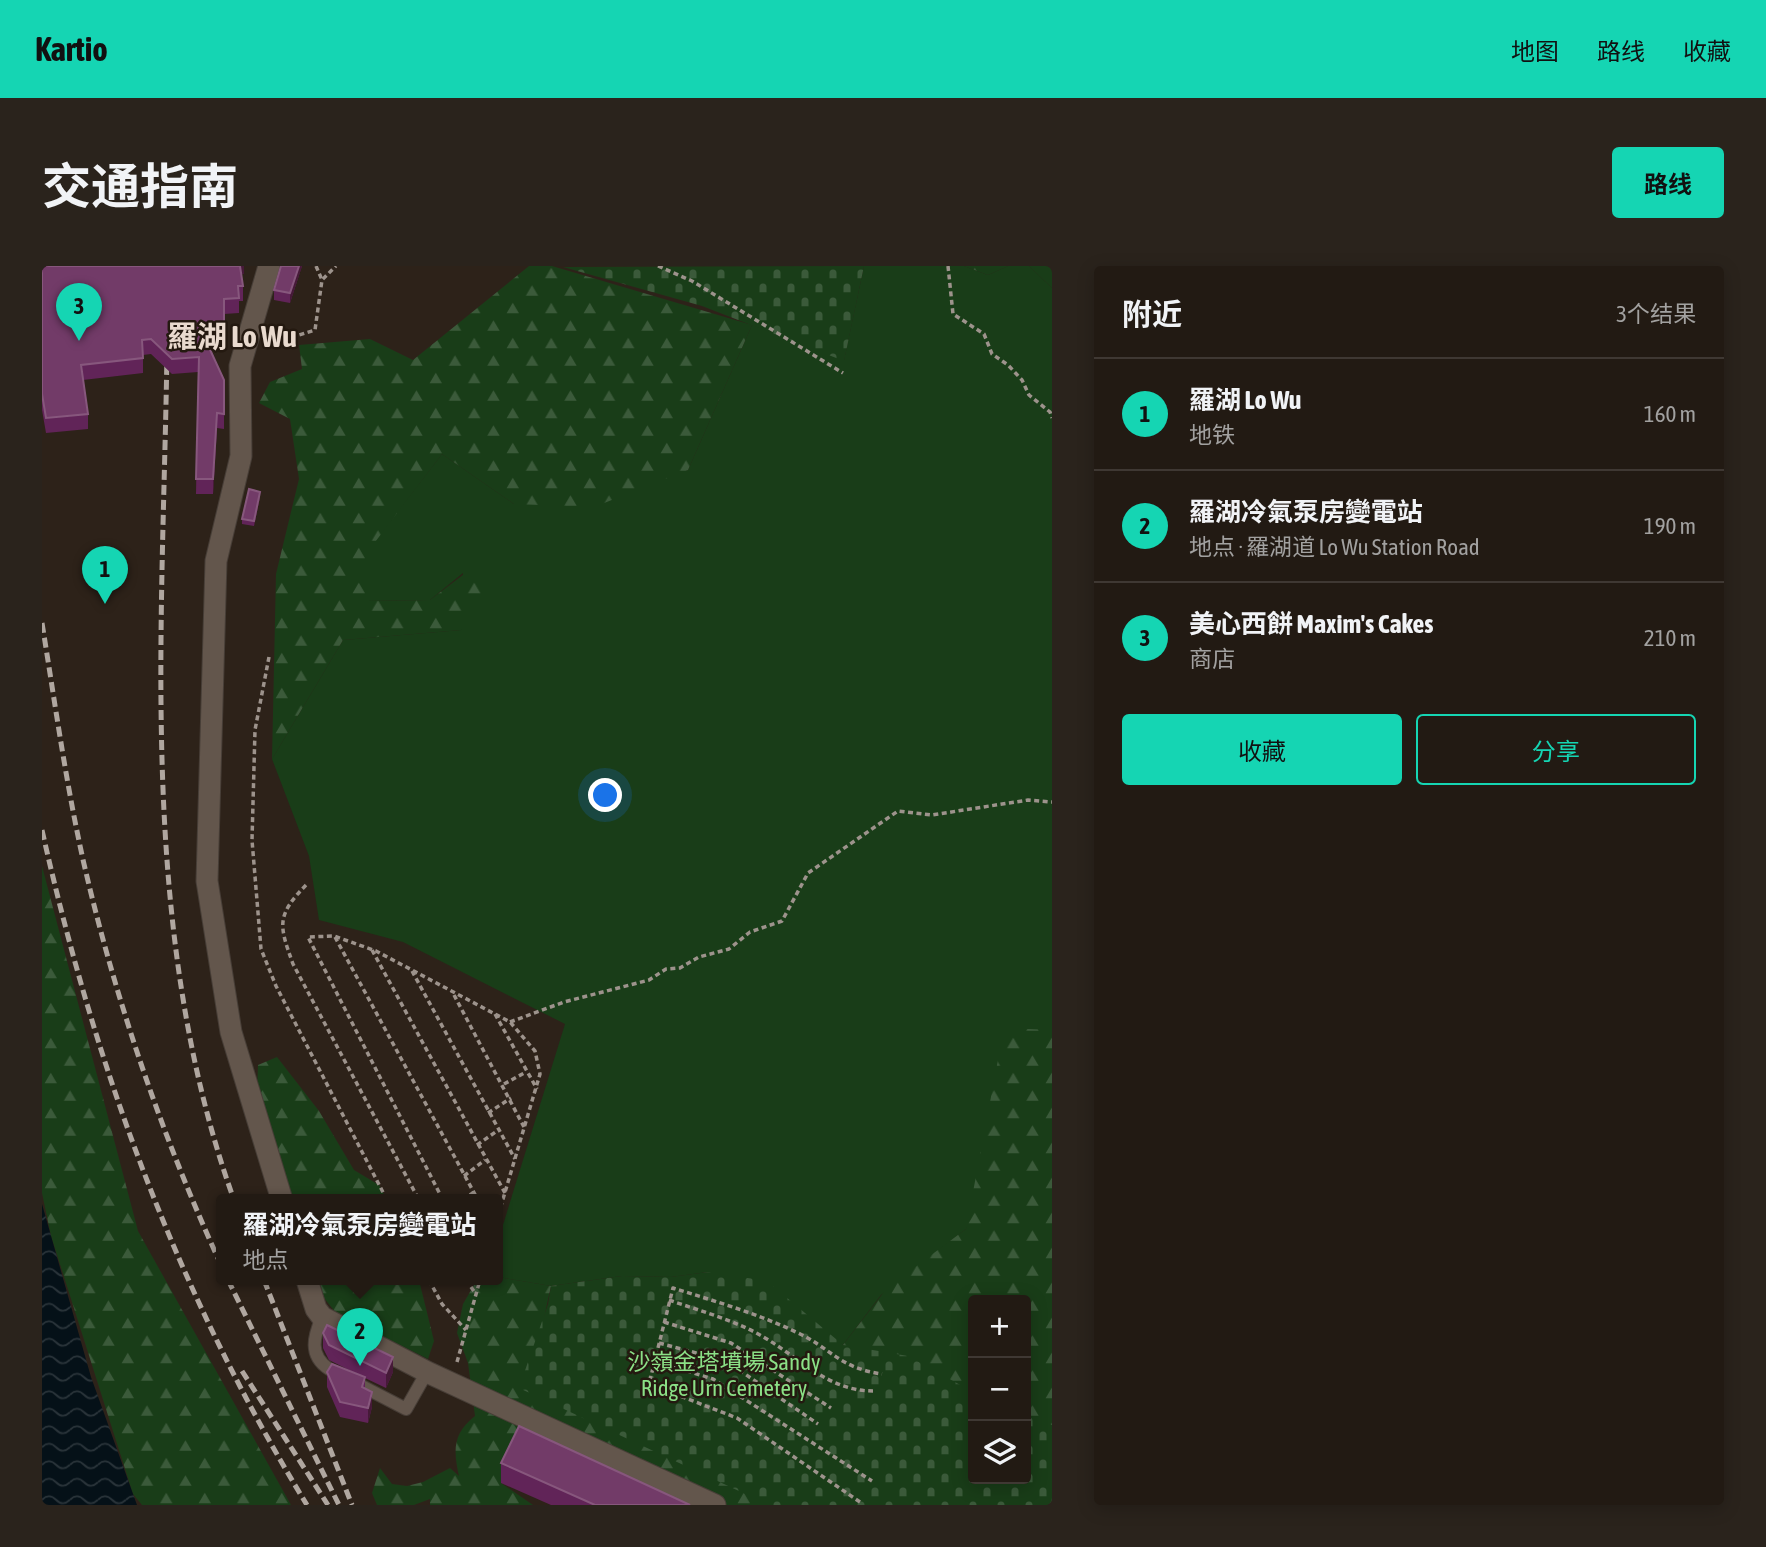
<!DOCTYPE html>
<html lang="zh">
<head>
<meta charset="utf-8">
<style>
	:root { --surface:#221a13; --page:#2a231c; --text:#f1f3f6; --muted:#a2a1a0; --line:#3f3833; --accent:#15d5b3 }
	body { margin:0; font-family:"Asap Condensed","Noto Sans SC",sans-serif; background:var(--page); color:var(--text) }
	.controls { position:absolute; right:21px; bottom:21px; display:grid; overflow:hidden; border-radius:7px; box-shadow:0 4px 18px #0003 }
	.controls button { width:63px; height:63px; display:grid; place-items:center; padding:0; border:0; border-bottom:2px solid var(--line); background:var(--surface); color:var(--text); font:35px sans-serif }
	.you { position:absolute; left:564px; top:530px; width:24px; height:24px; margin:-18px; border:5px solid #fff; border-radius:50%; background:#1a73e8; box-shadow:0 0 0 10px #1a73e833 }
	.badge { display:grid; place-items:center; width:46px; height:46px; border-radius:50%; background:var(--accent); color:#111; font-size:23px; font-weight:700 }
	.pin { position:absolute; translate:-50% -58px; filter:drop-shadow(0 2px 4px #0008) }
	.pin::after { content:''; position:absolute; top:37px; width:24px; height:21px; background:inherit; clip-path:polygon(0 0,100% 0,50% 100%) }
	.popup { position:absolute; left:174px; top:928px; width:287px; height:91px; box-sizing:border-box; display:grid; place-content:center; border-radius:7px; background:var(--surface); filter:drop-shadow(0 2px 5px #0005); font-size:23px; white-space:nowrap; color:var(--muted) }
	.popup b { font-size:26px; color:var(--text) }
	.popup::after { content:''; position:absolute; left:50%; top:100%; margin-left:-14px; border:14px solid transparent; border-top-color:var(--surface) }
	.list { margin:0; padding:0; list-style:none }
	h2 { display:flex; justify-content:space-between; align-items:center; height:91px; margin:0; padding:0 28px; font-size:30px }
	h2 small { font-size:23px; font-weight:400; color:var(--muted) }
	.list li { display:grid; grid-template-columns:46px 1fr auto; gap:21px; align-items:center; box-sizing:border-box; height:112px; padding:0 28px; border-top:2px solid var(--line) }
	.list b { display:block; font-size:26px; white-space:nowrap }
	.list p { margin:0; font-size:23px; white-space:nowrap; color:var(--muted) }
	.list em { font-size:23px; font-style:normal; color:var(--muted) }
	.actions { display:flex; gap:14px; padding:21px 28px }
	.actions a { flex:1; padding:16px 0; border:2px solid var(--accent); border-radius:7px; text-align:center; font-size:24px; color:var(--accent) }
	.actions .main { background:var(--accent); color:#111 }
	.icon { flex:none; width:38px; height:38px; fill:none; stroke:currentColor; stroke-width:2; stroke-linecap:round; stroke-linejoin:round }
	.map { position:relative; flex:none; width:1010px; height:1239px; overflow:hidden; border-radius:7px }
	header { display:flex; align-items:center; gap:42px; box-sizing:border-box; height:98px; padding:0 35px; background:var(--accent); color:#111 }
	header strong { font-size:33px }
	nav { display:flex; gap:38px; margin-inline-start:auto; font-size:24px }
	.intro { display:flex; align-items:center; justify-content:space-between; box-sizing:border-box; height:168px; padding:0 42px }
	h1 { margin:0; font-size:49px }
	.button { padding:18px 32px; border-radius:7px; background:var(--accent); color:#111; font-size:24px; font-weight:700 }
	main { display:flex; gap:42px; padding:0 42px }
	aside { flex:1; background:var(--surface); border-radius:7px; box-shadow:0 4px 18px #0003 }
	.map>svg:first-child { display:block }
	.grass { fill:#193d18 }
	.forest { fill:url(#forest-firs); fill-rule:evenodd }
	.cemetery { fill:url(#cemetery-stones) }
	.water { fill:url(#water-waves) }
	.lines { fill:none; stroke-linecap:round; stroke-linejoin:round }
	.lane-casing { stroke:#473e37; stroke-width:14 }
	.street-casing { stroke:#473e37; stroke-width:23 }
	.path { stroke:#9d938c; stroke-width:3.5; stroke-dasharray:5 3.5; stroke-linecap:butt }
	.lane { stroke:#63564c; stroke-width:12 }
	.street { stroke:#63564c; stroke-width:21 }
	.rail { stroke:#b0a7a0; stroke-width:5; stroke-dasharray:10 5; stroke-linecap:butt }
	.wall { fill:#612458 }
	.shaded-wall { fill:#461a38 }
	.building { fill:#723b68; stroke:#87577d; stroke-width:2 }
	.labels { text-anchor:middle; stroke-width:5; stroke-linejoin:round; paint-order:stroke }
	.park-label { font-size:23px; fill:#8be086; stroke:#241910 }
	.district-label { font-size:30px; font-weight:bold; fill:#e9dace; stroke:#241910 }
</style>
</head>
<body>
<header>
<strong>Kartio</strong>
<nav><a>地图</a><a>路线</a><a>收藏</a></nav>
</header>
<div class="intro"><h1>交通指南</h1><a class="button">路线</a></div>
<main>
<div class="map">
<svg width="1010" height="1239" viewBox="0 0 1010 1239">
	<defs>
		<pattern id="forest-firs" width="22" height="20" patternUnits="userSpaceOnUse" patternTransform="scale(1.75)"><rect width="22" height="20" fill="#193d18"/><path d="M5 1l3.5 6h-7zM16 11l3.5 6h-7z" fill="#3b5a3a"/></pattern>
		<pattern id="cemetery-stones" width="16" height="16" patternUnits="userSpaceOnUse" patternTransform="scale(1.75)"><rect width="16" height="16" fill="#193d18"/><path d="M2 7V4a2 2 0 0 1 4 0v3zM10 15v-3a2 2 0 0 1 4 0v3z" fill="#3b5a3a"/></pattern>
		<pattern id="water-waves" width="16" height="10" patternUnits="userSpaceOnUse" patternTransform="scale(1.75)"><rect width="16" height="10" fill="#051118"/><path d="M0 5q4-4 8 0t8 0" fill="none" stroke="#2a343a"/></pattern>
	</defs>
	<rect width="100%" height="100%" fill="#2d2219"/>
	<polygon class="grass" points="822,0 922,0 946,9 966,0 987,0 1010,22 1010,772 924,963 839,1029 801,1079 666,1006 629,1011 580,1010 509,1020 456,1011 456,975 523,758 361,676 277,654 267,590 230,493 301,374 419,364 421,307 388,334 325,335 326,284 400,188 472,238 646,204 710,59 802,94"/>
	<g class="forest">
		<polygon points="487,0 510,0 710,59 646,204 552,241 472,238 400,188 327,284 326,335 388,334 430,302 449,327 419,364 301,374 230,493 234,308 257,213 248,153 217,137 228,116 260,103 257,79 328,73 371,94"/>
		<polygon points="922,0 966,0 946,9"/>
		<polygon points="0,600 96,965 249,1239 100,1239 91,1228 9,970 0,927"/>
		<path d="M962,762L1010,764V1239H643L638,1227L570,1191L550,1214L459,1217L491,1239H388V1233L372,1239H335L330,1227L338,1202L350,1218L365,1220L381,1216L408,1202L417,1210C411,1184 411,1167 433,1150L426,1097L415,1067L421,1038L432,1019L456,1014V1011L509,1020L492,1097L801,1079L845,1022L924,963ZM931,1034H984V1213H931Z"/>
		<polygon points="235,791 277,845 312,904 337,919 345,934 236,934 214,854 216,799"/>
		<polygon points="277,1014 377,1014 392,1075 386,1093 294,1047 282,1032"/>
	</g>
	<g class="cemetery">
		<polygon points="822,0 802,95 660,40 521,1"/>
		<polygon points="987,0 1010,0 1010,22"/>
		<polygon points="666,1006 725,1015 801,1079 866,1090 931,1126 931,1213 984,1213 984,1148 1010,1159 1010,1239 727,1239 477,1122 506,1038 509,1020 580,1010 629,1011"/>
	</g>
	<polygon class="water" points="0,938 49,1111 95,1239 0,1239"/>
	<g class="lines">
		<defs>
			<path id="lane" d="M280,1051C272,1070 266,1089 287,1103L364,1143L385,1106"/>
			<g id="street">
				<polyline points="227,0 198,100 199,190 174,295 165,615 189,766 240,934"/>
				<polyline points="265,1014 274,1043 280,1051 385,1106 673,1239"/>
			</g>
		</defs>
		<use href="#lane" class="lane-casing"/>
		<use href="#street" class="street-casing"/>
		<g class="path">
			<polyline points="274,0 280,14"/>
			<polyline points="616,0 650,15 801,107"/>
			<polyline points="906,0 911,48 942,68 950,88 966,99 980,114 987,129 1008,146 1010,152"/>
			<polyline points="225,79 273,64 280,14 294,0"/>
			<polyline points="227,391 213,464 210,574 219,683 234,720 345,934"/>
			<path d="M264,619C234,650 237,659 251,698L377,934"/>
			<polyline points="293,671 436,934"/>
			<polyline points="330,684 463,927"/>
			<polyline points="370,705 473,893"/>
			<polyline points="412,729 482,861"/>
			<polyline points="453,748 495,823"/>
			<polyline points="468,756 522,736 607,714 624,703 638,702 657,691 687,683 708,666 740,655 766,607 856,545 890,549 986,534 1010,536"/>
			<polyline points="462,818 484,806"/>
			<polyline points="446,847 469,832"/>
			<polyline points="435,879 455,865"/>
			<polyline points="422,910 443,894"/>
			<polyline points="401,934 266,671 292,670 334,685 468,756 493,785 498,808 456,950"/>
			<polyline points="421,934 432,926"/>
			<polyline points="387,1014 400,1038 424,1064"/>
			<polyline points="424,1014 434,1028"/>
			<path d="M627,1034C658,1045 689,1053 718,1069C756,1090 785,1125 831,1125"/>
			<polyline points="622,1056 689,1077 789,1142"/>
			<polyline points="617,1077 673,1092 700,1106 776,1158"/>
			<polyline points="612,1095 671,1113 830,1215"/>
			<polyline points="415,1096 438,1014"/>
			<path d="M818,1236L695,1152L607,1118L631,1022C672,1035 714,1047 754,1066C789,1082 797,1102 840,1108"/>
		</g>
		<use href="#lane" class="lane"/>
		<use href="#street" class="street"/>
		<g class="rail">
			<path d="M125,84C121,365 95,664 192,934"/>
			<path d="M0,357C13,437 24,518 42,598C74,736 121,873 180,1001"/>
			<path d="M0,564C54,805 136,1028 265,1239"/>
			<polyline points="186,1014 297,1239"/>
			<polyline points="222,1014 310,1239"/>
			<polyline points="200,1105 286,1239"/>
		</g>
	</g>
	<g class="wall">
		<polygon points="0,0 202,0 202,8 199,8 201,20 201,35 197,35 197,47 182,48 182,82 167,80 182,114 182,163 175,162 171,228 154,228 156,106 130,108 109,88 101,89 101,107 41,114 46,148 46,163 4,167 0,144"/>
		<polygon points="239,0 260,0 248,37 232,34 232,24"/>
		<polygon points="218,231 212,260 200,258 200,253"/>
		<polygon points="281,1067 351,1106 344,1122 323,1112 323,1122 330,1141 326,1157 298,1151 285,1121 285,1106 321,1111 287,1094 281,1082"/>
		<polygon points="459,1197 648,1239 509,1239 459,1217"/>
	</g>
	<g class="shaded-wall">
		<polygon points="197,0 202,0 202,8 197,9"/>
		<polygon points="257,0 260,0 248,37 248,27"/>
		<polygon points="175,147 175,162 171,228 171,213"/>
		<polygon points="218,226 218,231 212,260 212,255"/>
		<polygon points="351,1091 351,1106 344,1122 344,1107"/>
		<polygon points="330,1126 330,1141 326,1157 326,1142"/>
	</g>
	<g class="building">
		<polygon points="0,0 198,0 201,20 196,20 197,32 182,33 182,67 167,65 165,77 182,114 182,148 175,147 171,213 154,213 157,91 130,93 109,73 100,74 101,92 39,99 46,148 4,152 0,128"/>
		<polygon points="239,0 257,0 248,27 232,24"/>
		<polygon points="207,223 218,226 212,255 200,253"/>
		<polygon points="285,1059 351,1091 344,1107 287,1079 281,1067"/>
		<polygon points="290,1098 323,1111 320,1121 330,1126 326,1142 298,1136 285,1106"/>
		<polygon points="477,1160 648,1239 553,1239 459,1197"/>
	</g>
	<g class="labels">
		<g class="park-label">
			<text x="682" y="1104">沙嶺金塔墳場 Sandy<tspan x="682" dy="26">Ridge Urn Cemetery</tspan></text>
		</g>
		<g class="district-label">
			<text x="190" y="81">羅湖 Lo Wu</text>
		</g>
	</g>
</svg>
<div class="controls">
<button>+</button>
<button>−</button>
<button><svg class="icon" aria-label="layers" viewBox="0 0 24 24"><path d="M12 4l9 5-9 5-9-5zM3 14l9 5 9-5"/></svg></button>
</div>
<div class="you"></div>
<div class="pin badge" style="left:63px;top:338px">1</div>
<div class="pin badge" style="left:318px;top:1100px">2</div>
<div class="popup"><b>羅湖冷氣泵房變電站</b>地点</div>
<div class="pin badge" style="left:37px;top:75px">3</div>
</div>
<aside>
<h2>附近<small>3个结果</small></h2>
<ul class="list">
<li><span class="badge">1</span><div><b>羅湖 Lo Wu</b><p>地铁</p></div><em>160 m</em></li>
<li><span class="badge">2</span><div><b>羅湖冷氣泵房變電站</b><p>地点 · 羅湖道 Lo Wu Station Road</p></div><em>190 m</em></li>
<li><span class="badge">3</span><div><b>美心西餅 Maxim's Cakes</b><p>商店</p></div><em>210 m</em></li>
</ul>
<div class="actions"><a class="main">收藏</a><a>分享</a></div>
</aside>
</main>
</body>
</html>
